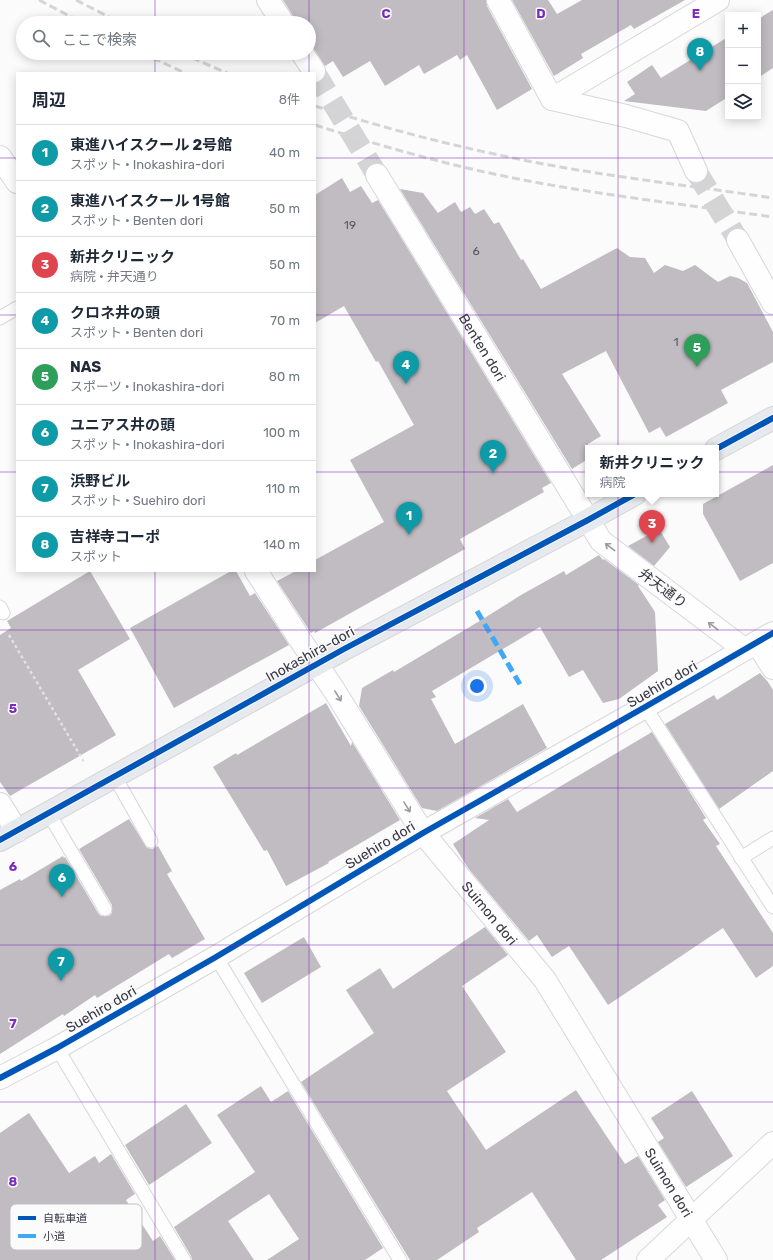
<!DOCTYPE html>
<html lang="ja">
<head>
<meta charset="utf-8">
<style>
	:root { --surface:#fff; --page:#f2f2f3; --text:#1f2937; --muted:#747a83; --line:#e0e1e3; --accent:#b45309 }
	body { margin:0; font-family:Rubik,"Noto Sans JP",sans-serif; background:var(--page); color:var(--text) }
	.controls { position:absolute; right:12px; top:12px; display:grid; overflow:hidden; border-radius:0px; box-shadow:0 2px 10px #0003 }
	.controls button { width:36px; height:36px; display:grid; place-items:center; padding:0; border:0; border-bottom:1px solid var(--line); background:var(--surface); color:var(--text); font:20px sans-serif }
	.you { position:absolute; left:477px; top:686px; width:14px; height:14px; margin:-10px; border:3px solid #fff; border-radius:50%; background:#1a73e8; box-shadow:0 0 0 6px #1a73e833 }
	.badge { display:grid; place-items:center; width:26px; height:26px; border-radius:50%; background:var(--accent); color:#fff; font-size:13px; font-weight:700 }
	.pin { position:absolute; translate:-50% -33px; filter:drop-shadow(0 1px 2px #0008) }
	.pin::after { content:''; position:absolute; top:21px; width:14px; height:12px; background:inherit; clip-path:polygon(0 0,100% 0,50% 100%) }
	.popup { position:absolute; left:585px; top:445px; width:134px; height:52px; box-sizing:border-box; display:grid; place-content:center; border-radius:0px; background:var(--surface); filter:drop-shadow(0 1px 3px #0005); font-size:13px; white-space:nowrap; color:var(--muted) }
	.popup b { font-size:15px; color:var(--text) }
	.popup::after { content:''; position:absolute; left:50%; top:100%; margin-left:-8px; border:8px solid transparent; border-top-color:var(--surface) }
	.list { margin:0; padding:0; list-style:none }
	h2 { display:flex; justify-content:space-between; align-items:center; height:52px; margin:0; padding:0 16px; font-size:17px }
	h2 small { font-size:13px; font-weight:400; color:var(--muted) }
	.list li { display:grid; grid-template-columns:26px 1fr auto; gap:12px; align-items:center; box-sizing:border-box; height:56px; padding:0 16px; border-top:1px solid var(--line) }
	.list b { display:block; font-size:15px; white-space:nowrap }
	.list p { margin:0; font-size:13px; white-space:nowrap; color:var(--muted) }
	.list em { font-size:13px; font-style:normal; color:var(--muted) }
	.icon { flex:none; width:22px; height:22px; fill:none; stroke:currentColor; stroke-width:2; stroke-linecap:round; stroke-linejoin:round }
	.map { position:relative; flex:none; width:773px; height:1260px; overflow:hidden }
	.search { position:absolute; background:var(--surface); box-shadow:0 2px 10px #0003; left:16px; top:16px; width:300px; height:44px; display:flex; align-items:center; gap:10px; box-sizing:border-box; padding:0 14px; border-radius:22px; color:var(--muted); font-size:15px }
	.panel { position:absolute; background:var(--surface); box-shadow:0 2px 10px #0003; left:16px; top:72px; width:300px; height:500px; border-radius:0px }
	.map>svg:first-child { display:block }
	.building { fill:#c0bcc1 }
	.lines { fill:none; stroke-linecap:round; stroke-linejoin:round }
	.minor-tunnel { stroke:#d4d4d7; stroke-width:22; stroke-dasharray:22 11; stroke-linecap:butt }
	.service-casing { stroke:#d7d7dd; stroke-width:15 }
	.minor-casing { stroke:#d7d7dd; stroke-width:24 }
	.primary-casing { stroke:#d6d6d9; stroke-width:24 }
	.path { stroke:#e1e1e2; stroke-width:2.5; stroke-dasharray:3 3; stroke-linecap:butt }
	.service { stroke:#fefefe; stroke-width:13 }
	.minor { stroke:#fefefe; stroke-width:22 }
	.primary { stroke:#e6e9ed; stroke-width:22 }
	.rail { stroke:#d5d5d6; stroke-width:3; stroke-dasharray:8 4; stroke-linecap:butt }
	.quiet { stroke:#3fa9f5; stroke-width:5; stroke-dasharray:10 5; stroke-linecap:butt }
	.cycleway-casing { stroke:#fbfbfb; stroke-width:8 }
	.cycleway { stroke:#0057b8; stroke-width:6 }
	.oneway { stroke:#9c9ca2 }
	.grid { fill:none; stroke:#7b2cbf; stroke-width:1; stroke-opacity:0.55 }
	.labels { text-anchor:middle; stroke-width:3; stroke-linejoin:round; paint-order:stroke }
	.number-label { font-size:12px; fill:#5b5a66 }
	.street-label { font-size:14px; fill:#393947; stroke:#fbfbfb }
	.key { fill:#fbfbfb; stroke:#c1c1c5; stroke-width:1 }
	.key-label { font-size:11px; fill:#393947 }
	.grid-label { font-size:13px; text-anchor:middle; font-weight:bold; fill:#7b2cbf; stroke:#fbfbfb; stroke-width:3; stroke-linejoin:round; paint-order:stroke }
</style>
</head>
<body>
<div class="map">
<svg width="773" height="1260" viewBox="0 0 773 1260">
	<rect width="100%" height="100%" fill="#fbfbfb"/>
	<g class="building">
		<polygon points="283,0 486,0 487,6 532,89 497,110 467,55 460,60 457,55 424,74 419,65 385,86 370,61 343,77 333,61 325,66 312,46 309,43 309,23 295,23 293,16"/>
		<polygon points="512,0 548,0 557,14 582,0 685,0 634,29 631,25 581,54 583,58 554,76"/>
		<polygon points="773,10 773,68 758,78 758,19"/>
		<polygon points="728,37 728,97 706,111 624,101 635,94 627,82 652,65 661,78"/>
		<polygon points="342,178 350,192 361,186 372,203 378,200 551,483 542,488 544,492 460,539 465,549 315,633 314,631 311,633 277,581 296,571 315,571 315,560 384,522 350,460 414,425 378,361 376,362 344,306 315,323 315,195"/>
		<polygon points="400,189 423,193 438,213 455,202 461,212 470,207 475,214 484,209 494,224 499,222 521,260 523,259 541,289 617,248 630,257 645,258 654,273 665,265 683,271 695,265 718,282 730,276 738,278 747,283 773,332 773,362 721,390 728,403 666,437 660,427 649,433 606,351 562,374 601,436 588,444 588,459 572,469"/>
		<polygon points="773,465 773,563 740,581 703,514 703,504"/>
		<polygon points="659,529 670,547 654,566 628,546"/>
		<polygon points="599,555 603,560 604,559 639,585 638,586 655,612 658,671 619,699 603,703 583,670 569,677 540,627 432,691 436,697 431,699 455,744 523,704 547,748 437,811 422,808 359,706 362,688 393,670 394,672 478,622 521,595 564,571 566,575"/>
		<polygon points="90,571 130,639 78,670 116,735 10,796 0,782 0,635 11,628 7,621"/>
		<polygon points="231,571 236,571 250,596 255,593 289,645 174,708 130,628"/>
		<polygon points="760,673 768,682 773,690 773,771 719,809 665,724 714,695 717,700"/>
		<polygon points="326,703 351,746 352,742 400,820 328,862 329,863 286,886 267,850 264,851 213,767 236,753 237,755"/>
		<polygon points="652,732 706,818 703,820 720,844 716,846 773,933 773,966 756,978 723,928 608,1005 569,946 552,957 537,935 529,941 468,868 453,844 489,820 475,818 508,799 517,812"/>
		<polygon points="129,819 147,848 152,849 158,846 172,871 167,874 205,939 172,958 169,954 97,998 95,995 64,1016 63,1014 0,1054 0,890 20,879 21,881 63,856 64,858 65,857 98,913 101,916 109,916 112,913 112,905 79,849"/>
		<polygon points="485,927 508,955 462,986 506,1052 447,1091 486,1150 576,1090 625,1164 638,1156 665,1200 658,1205 667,1217 601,1260 576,1260 532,1192 477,1228 479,1232 437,1260 410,1260 301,1082 374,1033 346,990 380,968 393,989"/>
		<polygon points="304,937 321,967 262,1003 244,973"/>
		<polygon points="261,1086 271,1102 288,1091 383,1248 365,1260 267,1260 299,1239 269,1194 228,1221 254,1260 192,1260 191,1256 174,1227 255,1172 217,1115"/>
		<polygon points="692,1091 733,1156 686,1187 658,1142 664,1138 651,1118"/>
		<polygon points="186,1104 212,1143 149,1185 125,1145"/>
		<polygon points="29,1113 69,1173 95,1156 99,1163 111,1154 135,1194 126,1200 153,1241 160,1236 175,1260 0,1260 0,1133"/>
	</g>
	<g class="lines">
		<g class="minor-tunnel">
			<polyline points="315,73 377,175"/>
			<polyline points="696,171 738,240"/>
		</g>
		<defs>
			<g id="service">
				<polyline points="0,318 17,308"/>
				<polyline points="0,607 3,613"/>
				<polyline points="645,707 773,907"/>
				<polyline points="115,777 151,841"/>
				<polyline points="49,814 105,909"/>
				<polyline points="741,858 773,838"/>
				<polyline points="216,957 400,1260"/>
				<polyline points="57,1048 184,1260"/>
			</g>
			<g id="minor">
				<polyline points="268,0 283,23"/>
				<polyline points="498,0 552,99 626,116 678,131 696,171"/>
				<polyline points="302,53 314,71"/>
				<polyline points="552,99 718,0"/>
				<polyline points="0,157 17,182"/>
				<path id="s1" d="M377,175L601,541L744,649"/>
				<polyline points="738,240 773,303"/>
				<path id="s2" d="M256,571L301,641L334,690L423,833L545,980L716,1260"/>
				<polyline points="757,643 773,668"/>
				<polyline points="0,804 17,831"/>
				<polyline points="0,1078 57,1048 216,957 423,833 645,707 773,633"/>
				<polyline points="648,1260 773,1143"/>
			</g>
			<g id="primary">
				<polyline points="716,449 773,418"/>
				<polyline points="0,840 344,649 588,520 635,494"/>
			</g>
		</defs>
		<use href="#service" class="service-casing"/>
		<use href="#minor" class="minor-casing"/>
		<use href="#primary" class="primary-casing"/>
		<polyline class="path" points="9,635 84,762"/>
		<use href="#service" class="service"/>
		<use href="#minor" class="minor"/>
		<use href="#primary" class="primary"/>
		<g class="rail">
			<polyline points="39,0 83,23"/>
			<polyline points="76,0 121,23"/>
			<polyline points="142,53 185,73"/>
			<polyline points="181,53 227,73"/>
			<path d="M315,106C399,133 484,154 572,169C638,180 706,188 773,198"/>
			<path d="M315,125C375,144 436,162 499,175C589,194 682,204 773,217"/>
		</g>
		<polyline class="quiet" points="477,611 521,686"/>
		<defs>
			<g id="cycleway">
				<polyline points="716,449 773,418"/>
				<polyline points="0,840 344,649 588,520 635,494"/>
				<polyline points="0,1078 57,1048 216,957 423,833 645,707 773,633"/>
			</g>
		</defs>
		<use href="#cycleway" class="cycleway-casing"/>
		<use href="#cycleway" class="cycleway"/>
	</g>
	<defs><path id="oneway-shaft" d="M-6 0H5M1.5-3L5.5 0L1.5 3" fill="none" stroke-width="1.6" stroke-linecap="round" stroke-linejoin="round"/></defs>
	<g class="oneway">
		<use href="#oneway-shaft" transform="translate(610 547) rotate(-143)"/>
		<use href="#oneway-shaft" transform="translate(713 626) rotate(-143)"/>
		<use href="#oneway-shaft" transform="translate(338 696) rotate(58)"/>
		<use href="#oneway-shaft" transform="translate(407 807) rotate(58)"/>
	</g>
	<path class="grid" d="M155,0V23M309,0V73M464,0V1260M618,0V1260M155,53V73M0,158H17M315,158H773M0,315H17M315,315H773M0,472H17M315,472H773M155,571V1260M309,571V1260M0,630H773M0,788H773M0,945H773M0,1102H773"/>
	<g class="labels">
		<g class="number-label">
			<text x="350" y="229">19</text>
			<text x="476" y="255">6</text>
			<text x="676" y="346">1</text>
		</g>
		<g class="street-label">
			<text dy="5" stroke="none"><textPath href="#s1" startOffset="202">Benten dori</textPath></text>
			<text transform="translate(663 588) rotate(37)" y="5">弁天通り</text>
			<text transform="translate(310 654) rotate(-29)" y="5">Inokashira-dori</text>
			<text transform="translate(662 684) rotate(-30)" y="5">Suehiro dori</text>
			<text transform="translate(380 845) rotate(-31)" y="5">Suehiro dori</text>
			<text dy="5" stroke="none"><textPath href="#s2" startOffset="415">Suimon dori</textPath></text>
			<text transform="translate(101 1009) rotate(-30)" y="5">Suehiro dori</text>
			<text dy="5" stroke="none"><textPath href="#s2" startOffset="739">Suimon dori</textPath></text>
		</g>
	</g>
	<rect x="10" y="1204" width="132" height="46" rx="6" class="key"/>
	<rect x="18" y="1216" width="18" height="4" fill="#0057b8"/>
	<rect x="18" y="1234" width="18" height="4" fill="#3fa9f5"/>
	<g class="key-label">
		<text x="43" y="1222">自転車道</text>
		<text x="43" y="1240">小道</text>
	</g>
	<g class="grid-label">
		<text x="386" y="18">C</text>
		<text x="541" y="18">D</text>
		<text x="696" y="18">E</text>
		<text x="13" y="713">5</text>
		<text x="13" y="871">6</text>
		<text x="13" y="1028">7</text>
		<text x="13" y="1186">8</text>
	</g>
</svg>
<div class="controls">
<button>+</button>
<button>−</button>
<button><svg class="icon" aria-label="layers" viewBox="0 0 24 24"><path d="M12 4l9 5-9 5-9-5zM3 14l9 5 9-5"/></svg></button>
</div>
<div class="you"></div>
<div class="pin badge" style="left:409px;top:535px;background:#0f9aa8">1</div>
<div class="pin badge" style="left:493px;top:473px;background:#0f9aa8">2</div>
<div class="pin badge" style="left:652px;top:543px;background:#e0444e">3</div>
<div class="popup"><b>新井クリニック</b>病院</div>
<div class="pin badge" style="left:406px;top:384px;background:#0f9aa8">4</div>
<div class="pin badge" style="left:697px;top:367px;background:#2e9e5b">5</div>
<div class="pin badge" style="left:62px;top:897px;background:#0f9aa8">6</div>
<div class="pin badge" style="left:61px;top:981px;background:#0f9aa8">7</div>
<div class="pin badge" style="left:700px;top:71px;background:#0f9aa8">8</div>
<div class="search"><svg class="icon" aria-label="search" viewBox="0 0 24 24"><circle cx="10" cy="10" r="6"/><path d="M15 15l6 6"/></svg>ここで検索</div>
<section class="panel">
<h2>周辺<small>8件</small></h2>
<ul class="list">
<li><span class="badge" style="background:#0f9aa8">1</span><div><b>東進ハイスクール 2号館</b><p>スポット · Inokashira-dori</p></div><em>40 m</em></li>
<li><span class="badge" style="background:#0f9aa8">2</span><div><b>東進ハイスクール 1号館</b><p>スポット · Benten dori</p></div><em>50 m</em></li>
<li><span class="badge" style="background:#e0444e">3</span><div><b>新井クリニック</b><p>病院 · 弁天通り</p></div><em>50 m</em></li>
<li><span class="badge" style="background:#0f9aa8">4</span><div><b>クロネ井の頭</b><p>スポット · Benten dori</p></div><em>70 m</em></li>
<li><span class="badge" style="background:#2e9e5b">5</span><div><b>NAS</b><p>スポーツ · Inokashira-dori</p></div><em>80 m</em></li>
<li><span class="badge" style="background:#0f9aa8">6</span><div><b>ユニアス井の頭</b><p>スポット · Inokashira-dori</p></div><em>100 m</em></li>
<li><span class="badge" style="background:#0f9aa8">7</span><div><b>浜野ビル</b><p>スポット · Suehiro dori</p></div><em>110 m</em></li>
<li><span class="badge" style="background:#0f9aa8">8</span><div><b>吉祥寺コーポ</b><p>スポット</p></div><em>140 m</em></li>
</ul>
</section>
</div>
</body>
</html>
